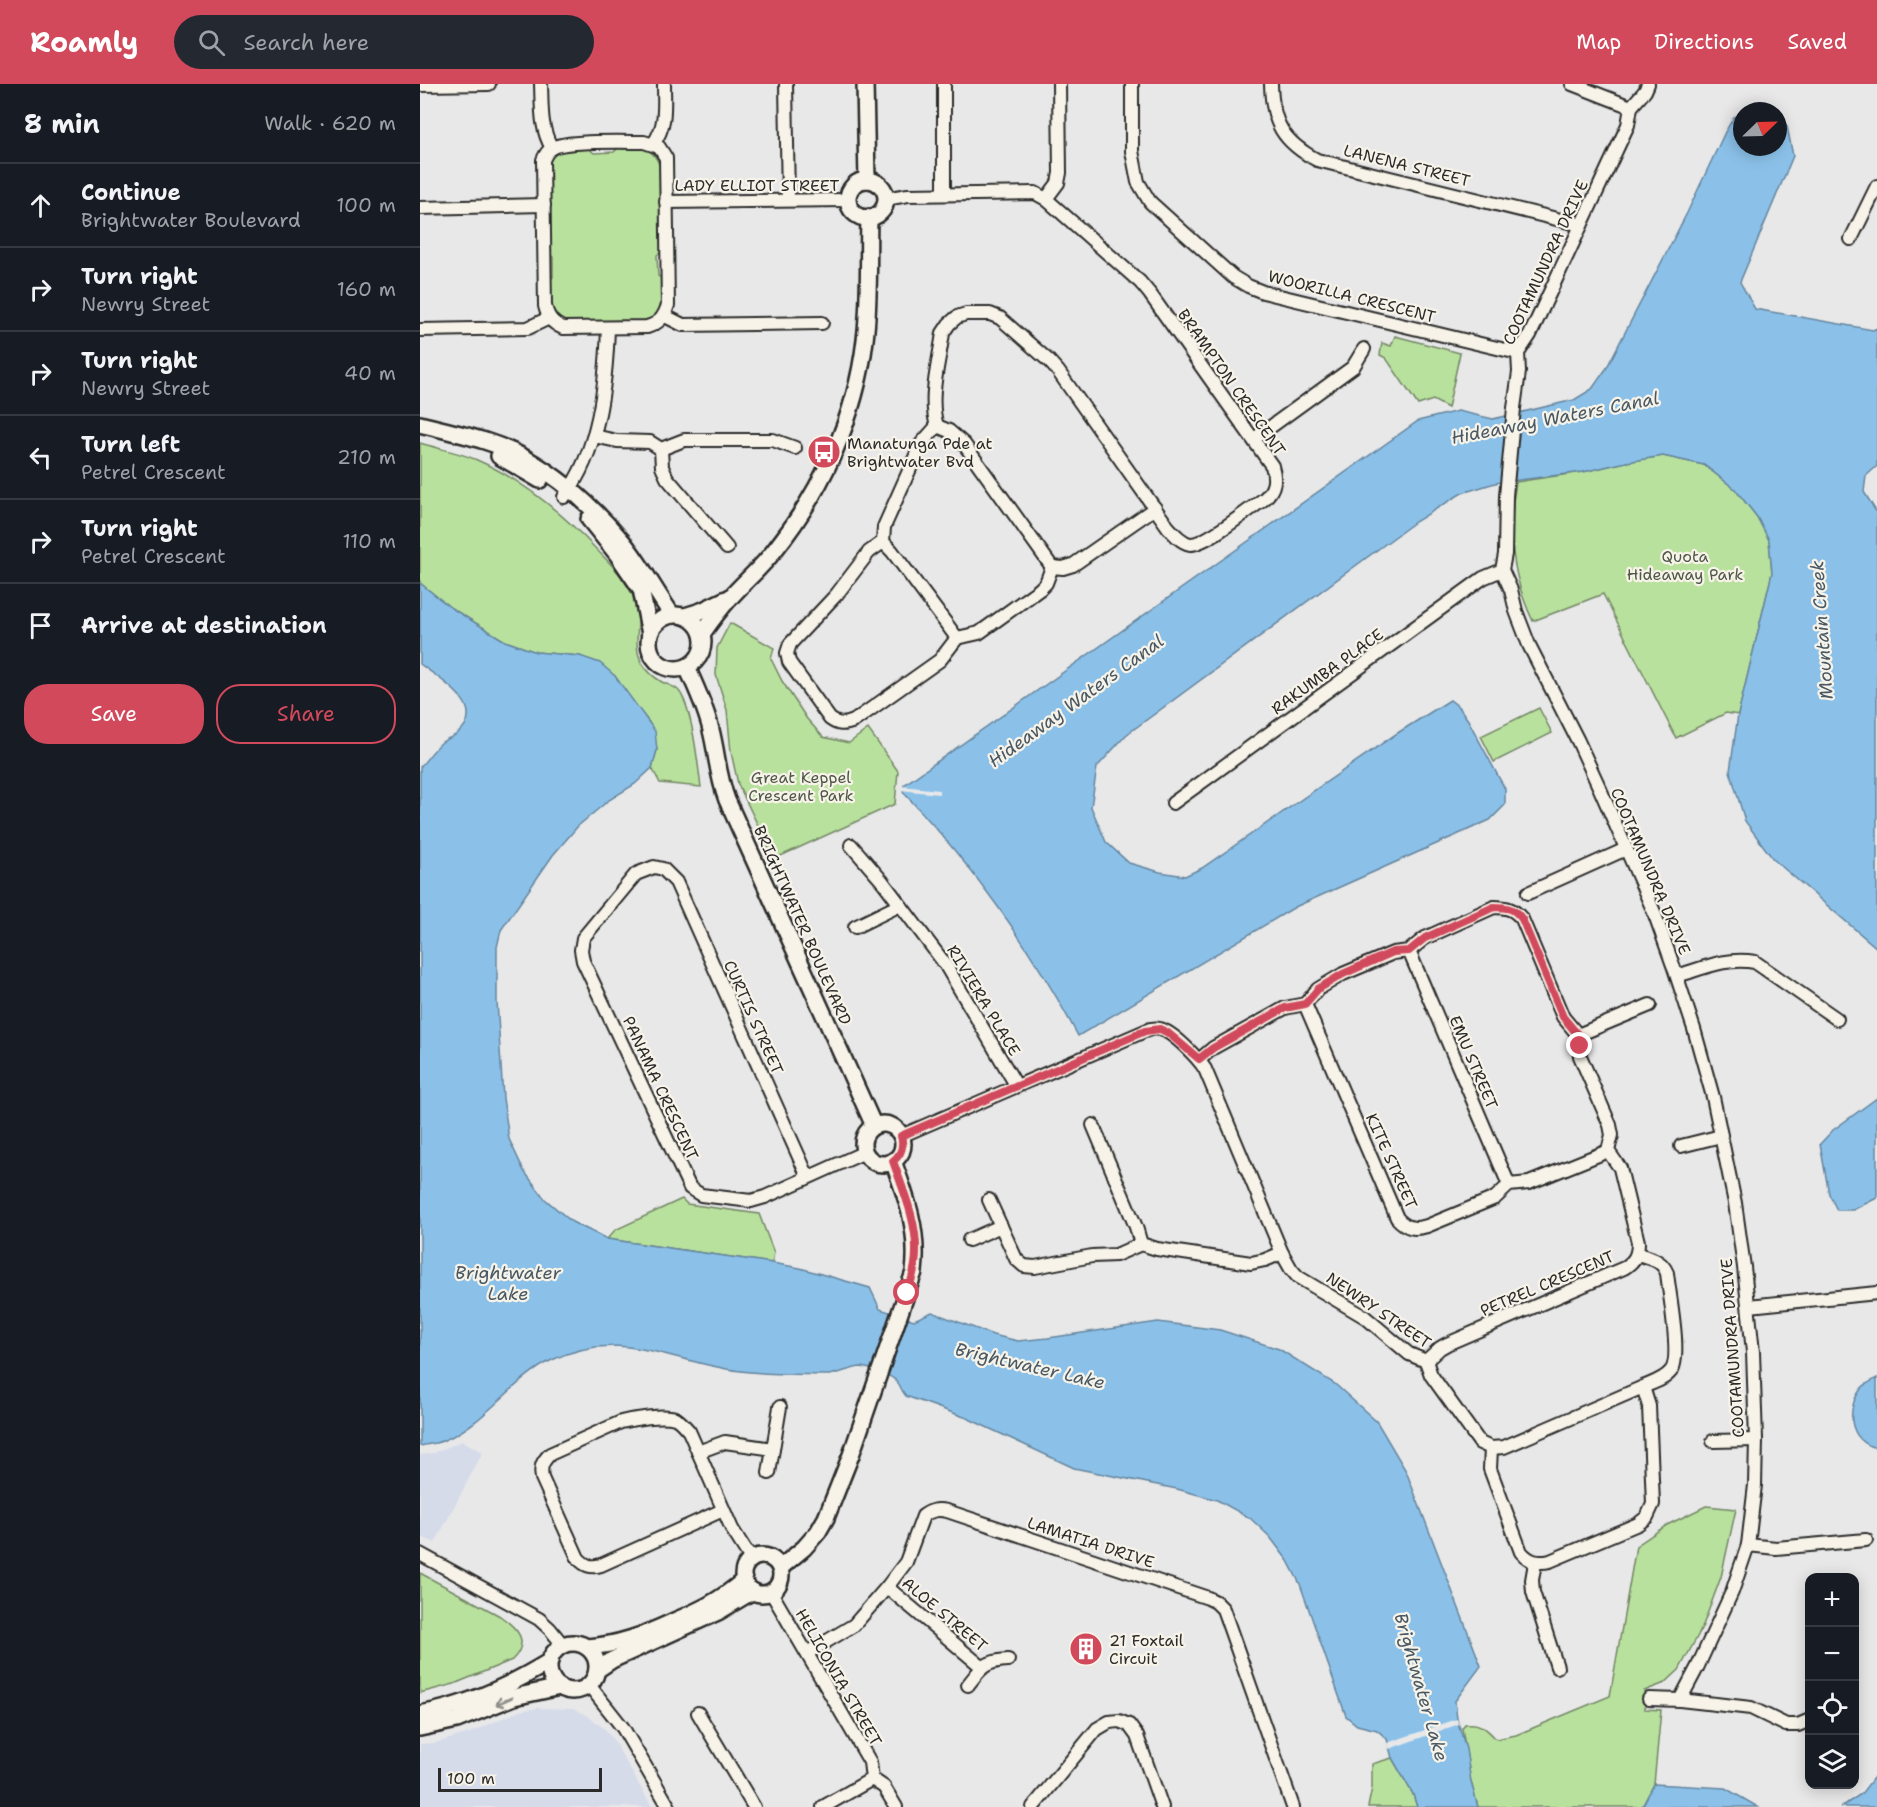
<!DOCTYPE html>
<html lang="en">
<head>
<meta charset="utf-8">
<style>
	:root { --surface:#171b24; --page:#242831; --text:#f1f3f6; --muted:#9ea1a6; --line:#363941; --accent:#d1495b }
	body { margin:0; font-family:"Shantell Sans",sans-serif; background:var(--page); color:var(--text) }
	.controls { position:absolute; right:18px; bottom:18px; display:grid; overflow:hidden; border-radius:12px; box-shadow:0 3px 15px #0003 }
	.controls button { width:54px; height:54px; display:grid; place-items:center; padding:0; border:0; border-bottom:2px solid var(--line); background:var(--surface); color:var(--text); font:30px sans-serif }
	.compass { position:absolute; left:1313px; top:18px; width:54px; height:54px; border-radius:50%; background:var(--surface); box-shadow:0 3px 15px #0003; rotate:67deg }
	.scale { position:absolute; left:18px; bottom:15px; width:164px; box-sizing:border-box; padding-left:6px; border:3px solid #2b2b2b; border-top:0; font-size:16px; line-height:21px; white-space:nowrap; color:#2b2b2b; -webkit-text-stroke:4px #f7f3e8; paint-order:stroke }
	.stop { position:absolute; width:18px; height:18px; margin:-14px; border:4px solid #d1495b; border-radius:50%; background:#fff }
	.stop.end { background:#d1495b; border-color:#fff; box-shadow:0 2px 6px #0008 }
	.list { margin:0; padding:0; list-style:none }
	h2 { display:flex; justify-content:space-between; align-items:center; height:78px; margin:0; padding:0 24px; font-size:26px }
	h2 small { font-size:20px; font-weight:400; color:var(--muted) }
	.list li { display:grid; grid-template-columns:39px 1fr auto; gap:18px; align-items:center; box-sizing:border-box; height:84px; padding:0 24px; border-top:2px solid var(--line) }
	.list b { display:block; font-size:22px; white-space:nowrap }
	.list p { margin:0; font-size:20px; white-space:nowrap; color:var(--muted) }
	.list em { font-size:20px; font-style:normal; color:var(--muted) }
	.actions { display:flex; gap:12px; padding:18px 24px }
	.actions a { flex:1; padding:14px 0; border:2px solid var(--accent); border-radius:24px; text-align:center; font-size:21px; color:var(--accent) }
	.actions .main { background:var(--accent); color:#fff }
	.icon { flex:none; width:33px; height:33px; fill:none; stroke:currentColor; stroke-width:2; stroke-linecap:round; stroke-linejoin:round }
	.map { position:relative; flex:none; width:1457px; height:1723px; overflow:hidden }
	header { display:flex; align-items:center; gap:36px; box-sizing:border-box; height:84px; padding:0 30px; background:var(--accent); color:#fff }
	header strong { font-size:28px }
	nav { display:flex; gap:33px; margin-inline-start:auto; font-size:21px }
	.search { width:420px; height:54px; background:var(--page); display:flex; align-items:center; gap:15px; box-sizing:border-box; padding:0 21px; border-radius:33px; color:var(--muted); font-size:22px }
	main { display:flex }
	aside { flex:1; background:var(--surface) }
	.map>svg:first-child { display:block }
	.built { fill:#d6dbea }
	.green { fill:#b9e19e; stroke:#728664; stroke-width:1.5 }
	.water { fill:#8bc1e9; stroke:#65859d; stroke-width:1.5 }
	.pier { fill:#e8e8e9 }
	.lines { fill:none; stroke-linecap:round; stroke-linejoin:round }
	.minor-casing { stroke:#2b2b2b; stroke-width:16 }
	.tertiary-casing { stroke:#2b2b2b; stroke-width:20 }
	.minor { stroke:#f7f3e8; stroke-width:12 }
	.tertiary { stroke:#f7f3e8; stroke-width:15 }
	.oneway { stroke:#918f8a }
	.route { stroke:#d1495b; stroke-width:8 }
	.labels { text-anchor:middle; stroke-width:4.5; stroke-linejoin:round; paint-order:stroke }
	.street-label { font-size:16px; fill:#2b2b2b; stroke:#f7f3e8 }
	.poi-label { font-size:16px; fill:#2b2b2b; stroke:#f7f3e8; text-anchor:start }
	.park-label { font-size:16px; fill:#4e5848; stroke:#f7f3e8 }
	.water-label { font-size:18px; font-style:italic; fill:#485864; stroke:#f7f3e8 }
</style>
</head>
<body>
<header>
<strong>Roamly</strong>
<div class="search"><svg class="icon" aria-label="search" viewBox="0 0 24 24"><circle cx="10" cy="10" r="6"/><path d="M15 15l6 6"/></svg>Search here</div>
<nav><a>Map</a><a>Directions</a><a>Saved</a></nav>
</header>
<main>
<aside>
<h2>8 min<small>Walk · 620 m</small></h2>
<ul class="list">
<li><svg class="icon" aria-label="ahead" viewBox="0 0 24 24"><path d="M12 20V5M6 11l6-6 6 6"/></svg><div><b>Continue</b><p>Brightwater Boulevard</p></div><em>100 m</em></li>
<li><svg class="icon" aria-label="right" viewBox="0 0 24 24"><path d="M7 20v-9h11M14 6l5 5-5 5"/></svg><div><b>Turn right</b><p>Newry Street</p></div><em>160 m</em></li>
<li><svg class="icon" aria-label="right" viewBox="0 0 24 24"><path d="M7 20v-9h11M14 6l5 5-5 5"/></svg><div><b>Turn right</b><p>Newry Street</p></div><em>40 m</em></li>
<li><svg class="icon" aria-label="left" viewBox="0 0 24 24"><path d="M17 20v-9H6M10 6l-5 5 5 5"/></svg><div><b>Turn left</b><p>Petrel Crescent</p></div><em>210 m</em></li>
<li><svg class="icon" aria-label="right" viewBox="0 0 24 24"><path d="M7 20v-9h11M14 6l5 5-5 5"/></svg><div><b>Turn right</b><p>Petrel Crescent</p></div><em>110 m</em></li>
<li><svg class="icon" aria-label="arrive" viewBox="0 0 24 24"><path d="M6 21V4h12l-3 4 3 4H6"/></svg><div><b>Arrive at destination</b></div></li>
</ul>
<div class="actions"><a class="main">Save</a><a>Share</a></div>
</aside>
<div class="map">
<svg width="1457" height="1723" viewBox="0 0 1457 1723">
	<rect width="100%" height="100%" fill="#e8e8e9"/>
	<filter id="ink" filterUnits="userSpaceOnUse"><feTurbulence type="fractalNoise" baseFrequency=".0167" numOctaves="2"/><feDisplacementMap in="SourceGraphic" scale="12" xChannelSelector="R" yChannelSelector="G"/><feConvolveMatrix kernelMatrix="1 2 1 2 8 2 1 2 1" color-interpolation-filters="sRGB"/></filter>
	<g filter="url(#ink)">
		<g class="built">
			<polygon points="42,1357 63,1368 15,1459 0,1452 0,1371 14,1369"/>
			<polygon points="117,1624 153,1625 168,1632 185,1645 194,1657 232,1723 0,1723 0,1660 15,1659 49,1649 99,1627"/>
		</g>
		<g class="green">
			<path d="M198,64C218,64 233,60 240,83L241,168L237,171L238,192L242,194C242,212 247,229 227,237L142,238C127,225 130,214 130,196L133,193V173L129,170L128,82C135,60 151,65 169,65L174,69L194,68Z"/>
			<polygon points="975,252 1040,269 1028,324 1013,316 998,321 966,274 960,271 962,259 971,262"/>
			<path d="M0,359C19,365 39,368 57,376C103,396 143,430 177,466C192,481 207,496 215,517C223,537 211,560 222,579C227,587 235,594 242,598C248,601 254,602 258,606C272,620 278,682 281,703L240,699L232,684L237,666L229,638L209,614L195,592L160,572L116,568L85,557L31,524L0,499Z"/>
			<path d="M1243,372L1284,381L1315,405L1337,433L1349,456L1352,489L1318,631L1306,629L1256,654L1183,510L1113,537C1091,492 1087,447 1096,398L1163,388L1206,378Z"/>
			<polygon points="310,539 354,564 351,575 362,597 387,635 403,653 429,659 448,645 478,687 475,720 354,775 318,700 311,668 307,626 296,591 297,564"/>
			<polygon points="1119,624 1132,649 1074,678 1061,652"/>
			<polygon points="262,1115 267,1120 339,1130 354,1169 352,1179 187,1155 195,1146"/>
			<path d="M1286,1422L1316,1425L1301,1493L1282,1544L1259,1586L1245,1599L1224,1607L1225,1625L1241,1626L1234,1700L1222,1723H1058L1051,1698L1042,1644L1045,1640C1060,1638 1067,1645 1076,1655L1096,1651L1190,1612L1216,1462L1247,1441Z"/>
			<path d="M0,1489L80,1532C97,1544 111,1557 92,1576L34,1600L0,1609Z"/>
			<polygon points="972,1674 993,1710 997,1723 948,1723 952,1704 952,1680"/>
		</g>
		<g class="water">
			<path d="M1322,29V63H1358V35L1367,42L1373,72L1320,198L1335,225L1453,246L1457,244V382L1446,392L1444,408L1457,429V864L1353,775L1325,737L1310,687L1318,631L1352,489L1349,456L1337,433L1315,405L1284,381L1243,372L1206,378L1163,388L1075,399L1042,409L995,438L706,651L677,683L671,723L686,758L709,779L740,788L765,792L782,784L976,650L1030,616L1039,623L1048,636L1085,705V721L1070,736L875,823L658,952C611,863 552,781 483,708L484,701L998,337L1038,327L1073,335L1154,316L1172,305L1186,285L1267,129L1305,48L1314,33Z"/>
			<path d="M0,499L31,524L85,557L116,568L160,572L180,579L195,592L235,647L237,666L232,684L215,700L189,716L158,742L133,771L81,846L77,863V917L83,1014L89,1055L104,1087L125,1115L152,1138L187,1155L352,1179L380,1184L450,1204L460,1225L494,1236L512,1228L573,1251L598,1257L628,1254L738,1238L800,1246L859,1265L915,1300L957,1338L986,1387L1061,1582L1035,1617L1037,1635L1046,1665L1051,1698L1058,1723H997L993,1710L972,1674L967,1655L957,1646L937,1641L926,1632L880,1500L868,1477L850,1453L830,1434L797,1416L757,1405L654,1384L547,1334L486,1312C482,1307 480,1302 476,1297C472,1291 448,1284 441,1283C433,1283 419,1290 409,1291C378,1290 344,1291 313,1286C248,1276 197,1244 132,1276C91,1296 65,1341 22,1357C15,1360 7,1360 0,1362V683C7,675 14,665 22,658C27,654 34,653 38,649C70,623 18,594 0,580Z"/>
			<polygon points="1457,1014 1457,1114 1433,1126 1417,1126 1409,1110 1400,1060 1413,1046"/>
			<path d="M1457,1294V1364C1429,1358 1425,1325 1441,1305C1444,1300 1452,1297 1457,1294Z"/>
			<polygon points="1457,1689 1457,1723 1421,1723 1441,1710"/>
			<polygon points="1234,1700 1305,1704 1338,1723 1222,1723"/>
		</g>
		<g class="pier">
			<polygon points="481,702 519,706 519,710 480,706"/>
			<polygon points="1037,1635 1039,1640 969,1665 967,1659"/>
		</g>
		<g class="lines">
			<defs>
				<g id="minor">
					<path d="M121,0C122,23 120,44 132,64"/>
					<polyline points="366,0 368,116"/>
					<polyline points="524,0 524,110"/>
					<polyline points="712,0 712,67 718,98 730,118 813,193 828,202 843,208 1098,269"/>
					<path d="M851,0C852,39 863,58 897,76L1161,141"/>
					<polyline points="1152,0 1211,23"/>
					<polyline points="1228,0 1225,7 1211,23 1208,41 1110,251 1098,269 1099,288 1094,324 1086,412 1085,470 1082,486 1091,506 1096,527 1109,561 1158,657 1180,705 1234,828 1254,884 1274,945 1293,1013 1315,1119 1324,1183 1333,1268 1336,1356 1335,1401 1328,1461 1312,1508 1277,1584 1260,1616"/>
					<polyline points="0,1 69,0"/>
					<path d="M224,58L239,63L246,74L248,221C244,233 240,239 227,243L143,244C132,239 128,234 125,222L123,76C125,71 127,67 132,64C146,56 205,58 224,58Z"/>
					<path d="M233,60C247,42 244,22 244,0"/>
					<path d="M465,115L488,111L615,109L626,115L720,198L730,210L852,382C856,395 855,405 844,415C830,425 785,461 770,460C761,458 754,450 748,443L638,287L629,277L580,234L570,230H546L537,233L529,240L523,249C519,279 508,313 517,342"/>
					<polyline points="626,115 638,99 640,89 639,0"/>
					<polyline points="246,118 428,116"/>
					<polyline points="0,124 124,121"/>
					<polyline points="1431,155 1457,102"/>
					<polyline points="245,232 263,241 402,239"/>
					<polyline points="0,246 108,244 129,234"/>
					<path d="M517,342L501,360L464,443L463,458L449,468L417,510L370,560L367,569L369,578L410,635C418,641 424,641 434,637L520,576L537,554L559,549L620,505L626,499L632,483L643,484L653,481L735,424"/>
					<polyline points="517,342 529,347 544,360 632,483"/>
					<polyline points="174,352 197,357 230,358 241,365 264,356 353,356 375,364"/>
					<polyline points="834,355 933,283 944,265"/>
					<polyline points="241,365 242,383 247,394 307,464"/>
					<path d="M144,413C179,368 186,300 188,244"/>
					<polyline points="463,458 472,467 537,554"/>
					<polyline points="753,719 1063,494 1082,486"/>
					<polyline points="431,761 463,798 525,880 596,1001"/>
					<polyline points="1108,809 1206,765"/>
					<polyline points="435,843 480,821"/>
					<polyline points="989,867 1089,1101"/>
					<path d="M1257,892C1284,884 1306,873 1335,878L1417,935"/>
					<path d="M885,920L977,1134C986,1144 994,1146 1007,1142L1075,1114L1089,1101L1109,1099L1188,1067"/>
					<polyline points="1158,951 1230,921"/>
					<path d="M779,976L793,964L865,924L885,920L898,905L923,890L973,869L989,867L1005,854L1074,823C1087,823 1094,825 1102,835L1143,933L1158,951L1160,972L1190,1041L1192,1051L1188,1067L1200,1084L1218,1158C1218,1171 1215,1177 1204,1184L1027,1260L1020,1264L1006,1277"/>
					<polyline points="673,1041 716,1143 721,1160"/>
					<path d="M481,1052L725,947C729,945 735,944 740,945C753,948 778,974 785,985L862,1169L871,1185L878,1193L945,1233L989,1270L1006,1277L1011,1291L1060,1359L1071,1364L1084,1363L1223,1303C1232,1299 1244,1296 1251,1287C1262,1274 1249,1209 1247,1189C1242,1176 1230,1174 1218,1170"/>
					<polyline points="1261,1062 1301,1052"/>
					<polyline points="388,1093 256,798 243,785 234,783 216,790 163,854 161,866 163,877 270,1104 281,1111 331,1117 345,1113 445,1068"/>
					<polyline points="569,1116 596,1175 604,1182 615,1183 672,1172 696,1171 721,1160 737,1165 831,1179 845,1176 862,1169"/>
					<polyline points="549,1156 581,1142"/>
					<polyline points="1329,1222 1457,1209"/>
					<polyline points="1293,1357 1336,1356"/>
					<path d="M1071,1364L1070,1385L1101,1468C1109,1477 1117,1480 1130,1477L1218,1440L1227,1433L1233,1420L1229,1322L1223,1303"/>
					<polyline points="278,1368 305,1358 353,1365"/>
					<polyline points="349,1389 360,1323"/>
					<path d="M303,1426L181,1481C171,1484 165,1482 158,1474L122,1394C120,1383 122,1378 130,1370L201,1338C213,1335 243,1330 255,1334C261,1337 265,1343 269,1347L312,1445L331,1475"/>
					<polyline points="1328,1461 1356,1464 1446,1456"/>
					<polyline points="0,1470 119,1535 130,1545 143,1561"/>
					<polyline points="1115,1479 1112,1496 1113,1508 1137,1583"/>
					<polyline points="467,1503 562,1583"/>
					<polyline points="351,1508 450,1678 452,1695 464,1703 476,1723"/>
					<path d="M387,1569L434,1541L467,1503L486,1478L503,1432C511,1426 517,1425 527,1427L788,1514L796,1518L803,1525L873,1723"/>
					<polyline points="169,1601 203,1644 249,1723"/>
					<path d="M548,1601C561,1584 565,1577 588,1576"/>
					<polyline points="1229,1615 1260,1616 1331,1624 1366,1641 1378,1641 1390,1636"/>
					<polyline points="278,1629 334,1723"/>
					<polyline points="403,1723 452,1695"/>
					<polyline points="613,1723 677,1645 689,1638 699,1637 709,1641 717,1652 742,1723"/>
				</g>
				<g id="tertiary">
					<polyline points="445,0 447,96"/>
					<circle cx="447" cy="115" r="19"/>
					<path d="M0,340C35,349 73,356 105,374C142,395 176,426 203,458C221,480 236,508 252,531"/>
					<polyline points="79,372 120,396"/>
					<polyline points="169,435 197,470 221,505 230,550"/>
					<circle cx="256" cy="558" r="27"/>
					<polyline points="265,532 281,527 306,515"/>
					<path d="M282,550C291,537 300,525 310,514C324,498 341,484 354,467C402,407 436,333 445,256C450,216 448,174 449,133"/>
					<path d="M267,583C276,604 286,624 291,646C297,670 298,693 307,716L454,1042"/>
					<circle cx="463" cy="1060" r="20"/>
					<circle cx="342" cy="1491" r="19"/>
					<path d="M360,1484L384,1464L398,1448L406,1434L431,1371L494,1188C499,1147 487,1115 473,1077"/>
					<circle cx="153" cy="1583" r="24"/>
					<path d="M167,1563C198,1561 224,1551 252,1538C280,1526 300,1517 324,1496"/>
					<polyline points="177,1586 192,1576 298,1528 333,1507"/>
					<path d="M0,1630C45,1622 91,1601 130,1577"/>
					<polyline points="0,1644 37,1636 94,1613 140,1603"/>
				</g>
			</defs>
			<use href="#minor" class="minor-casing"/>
			<use href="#tertiary" class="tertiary-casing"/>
			<use href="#minor" class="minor"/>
			<use href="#tertiary" class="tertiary"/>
		</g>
		<defs><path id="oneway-shaft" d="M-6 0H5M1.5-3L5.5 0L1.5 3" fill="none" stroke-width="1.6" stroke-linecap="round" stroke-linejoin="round" transform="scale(1.5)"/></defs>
		<use class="oneway" href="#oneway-shaft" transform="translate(84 1617) rotate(156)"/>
	</g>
	<g class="lines" filter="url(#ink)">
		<path class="route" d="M487,1209C492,1196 496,1182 496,1168C497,1137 483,1106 473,1077C482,1070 484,1062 481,1052L725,947L740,945L748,949L779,975L793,964L865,924L885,920L898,905L923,890L973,868L989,867L1005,854L1074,823C1087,823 1094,824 1102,835L1143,933L1158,951L1160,962"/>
	</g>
	<defs>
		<symbol id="bus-disc" viewBox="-11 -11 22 22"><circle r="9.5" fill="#d1495b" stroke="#f7f3e8"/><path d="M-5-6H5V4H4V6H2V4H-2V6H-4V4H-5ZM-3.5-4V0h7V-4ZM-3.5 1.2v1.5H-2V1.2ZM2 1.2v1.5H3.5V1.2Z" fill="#fff"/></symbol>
		<symbol id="building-disc" viewBox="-11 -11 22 22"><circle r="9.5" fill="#d1495b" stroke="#f7f3e8"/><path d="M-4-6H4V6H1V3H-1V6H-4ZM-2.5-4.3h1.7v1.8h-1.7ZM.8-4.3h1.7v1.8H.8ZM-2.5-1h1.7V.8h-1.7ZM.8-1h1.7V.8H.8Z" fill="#fff"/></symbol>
	</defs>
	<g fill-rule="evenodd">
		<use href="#bus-disc" x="385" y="349" width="38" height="38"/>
		<use href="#building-disc" x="647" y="1546" width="38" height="38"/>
	</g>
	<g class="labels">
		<g class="street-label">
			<text transform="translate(987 81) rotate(14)" y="6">LANENA STREET</text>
			<text x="337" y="107">LADY ELLIOT STREET</text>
			<text transform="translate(1125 178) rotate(-65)" y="6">COOTAMUNDRA DRIVE</text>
			<text transform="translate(932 212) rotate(14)" y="6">WOORILLA CRESCENT</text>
			<text transform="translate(812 298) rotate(55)" y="6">BRAMPTON CRESCENT</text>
			<text transform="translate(907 587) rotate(-36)" y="6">RAKUMBA PLACE</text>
			<text transform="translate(1231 787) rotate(67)" y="6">COOTAMUNDRA DRIVE</text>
			<text transform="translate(383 841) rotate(66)" y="6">BRIGHTWATER BOULEVARD</text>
			<text transform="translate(564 916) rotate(59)" y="6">RIVIERA PLACE</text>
			<text transform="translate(334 933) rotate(66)" y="6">CURTIS STREET</text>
			<text transform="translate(1054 978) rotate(67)" y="6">EMU STREET</text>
			<text transform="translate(241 1004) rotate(65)" y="6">PANAMA CRESCENT</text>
			<text transform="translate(972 1077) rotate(66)" y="6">KITE STREET</text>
			<text transform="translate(1127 1199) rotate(-23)" y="6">PETREL CRESCENT</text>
			<text transform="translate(959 1226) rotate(34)" y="6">NEWRY STREET</text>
			<text transform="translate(1312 1264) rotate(-94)" y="6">COOTAMUNDRA DRIVE</text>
			<text transform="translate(671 1458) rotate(18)" y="6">LAMATIA DRIVE</text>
			<text transform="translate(525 1530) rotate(40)" y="6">ALOE STREET</text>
			<text transform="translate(419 1593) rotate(60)" y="6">HELICONIA STREET</text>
		</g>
		<g class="poi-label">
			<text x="427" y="365">Manatunga Pde at<tspan x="427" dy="18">Brightwater Bvd</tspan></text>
			<text x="689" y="1562">21 Foxtail<tspan x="689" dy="18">Circuit</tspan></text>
		</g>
		<g class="park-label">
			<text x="1265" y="478">Quota<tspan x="1265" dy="18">Hideaway Park</tspan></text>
			<text x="381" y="699">Great Keppel<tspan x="381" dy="18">Crescent Park</tspan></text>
		</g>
		<g class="water-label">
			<text transform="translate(1135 334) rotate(-11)" y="6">Hideaway Waters Canal</text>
			<text transform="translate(1402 546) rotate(-94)" y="6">Mountain Creek</text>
			<text transform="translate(656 617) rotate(-36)" y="6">Hideaway Waters Canal</text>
			<text x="88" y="1195">Brightwater<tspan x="88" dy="21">Lake</tspan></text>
			<text transform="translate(610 1282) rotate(13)" y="6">Brightwater Lake</text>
			<text transform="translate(1001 1603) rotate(74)" y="6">Brightwater Lake</text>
		</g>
	</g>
</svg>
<div class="controls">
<button>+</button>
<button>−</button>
<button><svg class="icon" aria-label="locate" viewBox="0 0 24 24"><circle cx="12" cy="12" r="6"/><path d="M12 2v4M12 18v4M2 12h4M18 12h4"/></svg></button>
<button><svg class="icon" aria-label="layers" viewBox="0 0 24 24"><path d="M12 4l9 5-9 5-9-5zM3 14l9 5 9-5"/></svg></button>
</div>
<svg class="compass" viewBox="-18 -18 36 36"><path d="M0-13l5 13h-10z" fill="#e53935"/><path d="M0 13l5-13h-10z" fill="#9ea1a6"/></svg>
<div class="scale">100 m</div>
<div class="stop" style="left:487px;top:1209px"></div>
<div class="stop end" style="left:1160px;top:962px"></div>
</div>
</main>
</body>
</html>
